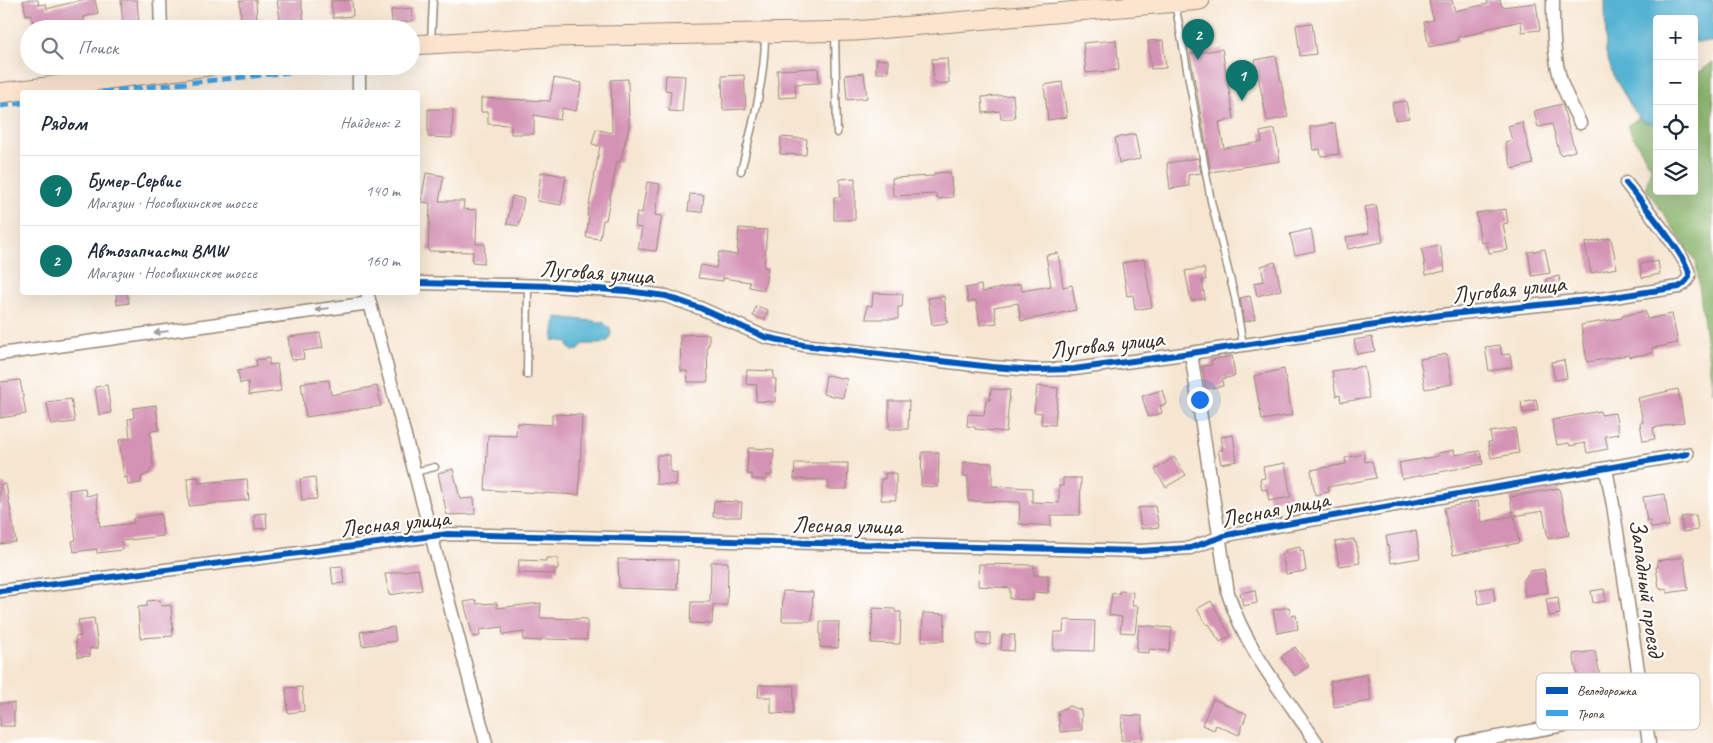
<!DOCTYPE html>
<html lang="ru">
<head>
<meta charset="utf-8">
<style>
	:root { --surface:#fff; --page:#f6f6f7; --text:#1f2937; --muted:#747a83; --line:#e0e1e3; --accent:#0f766e }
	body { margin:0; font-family:Caveat,sans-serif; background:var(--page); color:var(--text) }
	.controls { position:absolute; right:15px; top:15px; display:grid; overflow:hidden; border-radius:5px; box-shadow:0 5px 20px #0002 }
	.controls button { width:45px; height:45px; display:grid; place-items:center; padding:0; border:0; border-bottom:1px solid var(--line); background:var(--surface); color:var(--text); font:25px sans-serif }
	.you { position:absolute; left:1199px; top:399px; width:18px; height:18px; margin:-12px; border:4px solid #fff; border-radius:50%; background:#1a73e8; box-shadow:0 0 0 8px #1a73e833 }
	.badge { display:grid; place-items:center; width:32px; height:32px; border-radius:50%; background:var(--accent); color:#fff; font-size:16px; font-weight:700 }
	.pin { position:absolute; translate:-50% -41px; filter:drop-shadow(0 1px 2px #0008) }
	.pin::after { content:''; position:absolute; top:26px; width:18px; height:15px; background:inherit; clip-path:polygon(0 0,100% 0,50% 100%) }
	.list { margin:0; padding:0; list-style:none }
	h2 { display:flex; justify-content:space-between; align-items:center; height:65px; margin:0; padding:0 20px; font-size:21px }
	h2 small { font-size:16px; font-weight:400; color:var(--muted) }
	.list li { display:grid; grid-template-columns:32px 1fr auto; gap:15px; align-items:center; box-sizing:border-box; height:70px; padding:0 20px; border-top:1px solid var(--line) }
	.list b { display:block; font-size:19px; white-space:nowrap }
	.list p { margin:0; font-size:16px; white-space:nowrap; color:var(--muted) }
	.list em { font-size:16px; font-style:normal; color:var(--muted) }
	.icon { flex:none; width:28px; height:28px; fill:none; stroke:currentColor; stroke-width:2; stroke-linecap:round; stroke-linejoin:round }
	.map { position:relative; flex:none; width:1713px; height:743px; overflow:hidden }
	.search { position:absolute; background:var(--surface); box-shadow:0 5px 20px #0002; left:20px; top:20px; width:400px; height:55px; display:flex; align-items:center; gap:12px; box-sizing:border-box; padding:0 18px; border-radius:28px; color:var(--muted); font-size:19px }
	.panel { position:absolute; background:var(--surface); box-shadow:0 5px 20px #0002; left:20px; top:90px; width:400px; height:205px; border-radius:5px }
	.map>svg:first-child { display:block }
	.forest { fill:#88b26a; stroke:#626e44 }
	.water { fill:#55b4d3; stroke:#486f78 }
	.building { fill:#d493b4 }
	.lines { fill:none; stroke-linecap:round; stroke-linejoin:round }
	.service-casing { stroke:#988878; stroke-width:9 }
	.minor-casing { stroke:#988878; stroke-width:15 }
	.secondary-casing { stroke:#988878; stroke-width:21 }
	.service { stroke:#fff; stroke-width:6 }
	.minor { stroke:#fff; stroke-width:12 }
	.secondary { stroke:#fce5cf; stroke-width:19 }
	.quiet { stroke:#3fa3ea; stroke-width:5; stroke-dasharray:10 5; stroke-linecap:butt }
	.cycleway-casing { stroke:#fff; stroke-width:9 }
	.cycleway { stroke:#0057b8; stroke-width:6 }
	.oneway { fill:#a79f9a }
	.labels { text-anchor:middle; stroke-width:4.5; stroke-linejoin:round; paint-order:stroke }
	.street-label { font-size:24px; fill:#3b2a1e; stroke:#fff }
	.key { fill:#fff; stroke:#c4bfbc; stroke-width:1 }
	.key-label { font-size:14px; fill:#3b2a1e }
</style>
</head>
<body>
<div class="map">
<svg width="1713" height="743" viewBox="0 0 1713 743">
	<rect width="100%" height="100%" fill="#fff"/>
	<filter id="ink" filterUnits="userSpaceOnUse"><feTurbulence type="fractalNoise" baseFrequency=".02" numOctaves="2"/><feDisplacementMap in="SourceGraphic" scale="10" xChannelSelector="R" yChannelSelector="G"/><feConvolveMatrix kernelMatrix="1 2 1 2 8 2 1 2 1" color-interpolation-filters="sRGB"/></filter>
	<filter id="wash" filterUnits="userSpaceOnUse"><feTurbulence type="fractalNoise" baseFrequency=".0096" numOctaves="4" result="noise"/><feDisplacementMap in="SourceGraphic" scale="20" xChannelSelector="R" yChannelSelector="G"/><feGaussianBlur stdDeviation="1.12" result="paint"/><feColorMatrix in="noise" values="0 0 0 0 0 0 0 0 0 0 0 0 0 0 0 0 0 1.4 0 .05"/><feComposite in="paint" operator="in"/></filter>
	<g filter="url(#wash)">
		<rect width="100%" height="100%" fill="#f6e6d1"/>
		<polygon class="forest" points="1713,62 1713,393 1696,262 1646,188 1651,167 1627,126 1657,104 1657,191 1694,191 1694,76"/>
		<g class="water">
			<polygon points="1605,0 1713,0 1713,42 1694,42 1694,19 1657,19 1657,82 1654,85 1657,117 1653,123 1643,122 1634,111 1613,75 1606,53"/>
			<polygon points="556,317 603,322 610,329 611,334 608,341 600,344 583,344 579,350 573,351 569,348 567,342 553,340"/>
		</g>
		<g id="blocks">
			<g class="building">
				<polygon points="23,0 38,0 39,5 46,4 47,9 81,0 95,0 98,13 84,17 85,29 68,29 68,22 34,28 31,14 26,15"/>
				<polygon points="121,0 137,0 139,26 123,28"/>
				<polygon points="240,0 256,0 257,22 241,22"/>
				<polygon points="277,0 301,0 304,22 281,25"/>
				<polygon points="352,0 353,16 333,18 331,1"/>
				<polygon points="1429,0 1452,0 1455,11 1488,4 1487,0 1500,0 1502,7 1536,3 1540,30 1522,32 1521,21 1482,30 1482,32 1458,37 1458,41 1429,47 1424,22 1433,20"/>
				<polygon points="412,8 413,21 392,23 391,10"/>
				<polygon points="1312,23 1316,54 1300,56 1296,25"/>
				<polygon points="1116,40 1119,70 1086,73 1083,43"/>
				<polygon points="1163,40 1166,68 1151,69 1148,41"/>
				<polygon points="1222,49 1234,119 1219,122 1224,148 1262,142 1260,132 1275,129 1280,161 1211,172 1190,54"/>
				<polygon points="1276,56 1288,117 1267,121 1255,60"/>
				<polygon points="947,58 949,83 934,84 932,59"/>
				<polygon points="876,59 888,60 888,73 876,73"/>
				<polygon points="818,68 819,83 795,84 796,97 779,98 777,70"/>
				<polygon points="864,73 867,98 847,100 845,75"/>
				<polygon points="666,75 685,76 682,112 669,111 671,91 665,90"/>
				<polygon points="744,75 746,109 723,110 722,76"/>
				<polygon points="554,78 582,83 576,111 562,108 560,120 534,115 534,134 511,134 511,125 488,124 488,112 481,112 481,98 550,101"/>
				<polygon points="628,79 629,127 620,162 617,161 606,220 603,220 600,239 586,237 589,216 587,216 600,146 592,144 596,129 612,133 611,80"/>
				<polygon points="1062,82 1067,117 1048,120 1044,85"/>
				<polygon points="1013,95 1015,118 1001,119 1000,111 983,113 982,97"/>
				<polygon points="1406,101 1409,118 1395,120 1392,103"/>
				<polygon points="1562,104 1575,151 1560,155 1552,124 1538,127 1534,111"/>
				<polygon points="428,109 453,109 452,138 428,137"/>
				<polygon points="1522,122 1533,164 1512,169 1505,142 1512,140 1508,126"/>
				<polygon points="1335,123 1339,154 1321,156 1320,149 1313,150 1310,127"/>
				<polygon points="1135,134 1140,159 1119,163 1115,138"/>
				<polygon points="781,137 807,139 806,155 780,154"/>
				<polygon points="1198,158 1201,173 1188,175 1189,186 1170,189 1167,163"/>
				<polygon points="541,172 566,176 561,205 537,201"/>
				<polygon points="950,172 953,197 937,199 936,194 893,196 892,178 934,176 934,173"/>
				<polygon points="426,173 444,176 439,201 464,201 463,209 477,210 476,244 485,244 484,263 472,262 473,252 428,251 430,203 421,202"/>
				<polygon points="855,178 855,220 834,220 834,197 840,197 840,179"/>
				<polygon points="647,182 660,184 655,215 662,216 656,251 638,249 642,228 635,227 637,212 642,213"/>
				<polygon points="690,194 704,195 702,212 688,211"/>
				<polygon points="512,196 524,199 519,226 507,224"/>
				<polygon points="1376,205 1383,242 1348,249 1346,237 1369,233 1364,207"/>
				<polygon points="1506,209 1508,223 1503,224 1508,250 1489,253 1487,242 1481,243 1476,213"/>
				<polygon points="739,228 767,230 764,267 768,268 764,290 749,287 750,282 723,278 723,281 698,278 701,265 716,268 719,252 737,255"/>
				<polygon points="1311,229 1315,251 1295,255 1290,234"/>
				<polygon points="1611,238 1617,268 1591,273 1585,243"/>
				<polygon points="1440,246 1445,271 1426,275 1422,249"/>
				<polygon points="1545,249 1550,273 1532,276 1528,252"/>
				<polygon points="1058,253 1063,287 1072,285 1076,310 1021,321 1018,303 994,307 997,323 980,325 976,301 968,302 966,288 981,285 982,292 1020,284 1022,291 1051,286 1046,255"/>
				<polygon points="1144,259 1152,307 1135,310 1133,295 1127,296 1122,263"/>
				<polygon points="1658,261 1660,274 1642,278 1640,264"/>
				<polygon points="1275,262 1281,290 1257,296 1254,283 1264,281 1261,266"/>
				<polygon points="1204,268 1206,280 1202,280 1205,299 1191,301 1185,271"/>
				<polygon points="1559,276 1561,289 1548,291 1546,279"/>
				<polygon points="116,292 127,292 129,303 117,305"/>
				<polygon points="873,293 903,294 902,307 898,307 898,319 866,319 867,305 872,306"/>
				<polygon points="944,296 947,323 932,325 928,298"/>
				<polygon points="1250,296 1255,319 1244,322 1240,298"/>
				<polygon points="756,306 768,310 765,320 753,316"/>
				<polygon points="1645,311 1647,319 1672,314 1678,343 1652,348 1653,353 1629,357 1629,355 1587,362 1581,325 1622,318 1622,316"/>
				<polygon points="320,333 323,348 303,351 304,359 291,360 288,337"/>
				<polygon points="709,334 709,345 707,345 708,382 688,382 687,371 681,371 680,335"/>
				<polygon points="1372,337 1375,351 1357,354 1354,340"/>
				<polygon points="1500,345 1502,355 1510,354 1512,367 1489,371 1485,347"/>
				<polygon points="1447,354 1452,384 1425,389 1420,359"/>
				<polygon points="1232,356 1235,376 1222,379 1223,386 1206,389 1202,366 1212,365 1211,360"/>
				<polygon points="269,358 269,365 277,364 281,391 249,395 248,382 240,383 238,370 257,367 256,360"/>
				<polygon points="1564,360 1567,378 1555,380 1551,362"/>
				<polygon points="1364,366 1369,398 1341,402 1340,395 1336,396 1332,371"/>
				<polygon points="1284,369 1292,415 1262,420 1254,376"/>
				<polygon points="747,370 774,371 773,379 776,379 775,402 756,401 757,385 746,384"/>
				<polygon points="826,375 847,379 843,398 823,394"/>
				<polygon points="20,380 26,414 0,418 0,382"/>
				<polygon points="329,380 331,395 377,386 381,406 306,417 301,383"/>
				<polygon points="107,385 111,413 99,415 95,387"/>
				<polygon points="1037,386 1058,388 1055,425 1041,424 1042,413 1034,412"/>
				<polygon points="991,389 1010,390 1006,432 975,429 975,427 967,426 968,414 984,415 986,400 990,400"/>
				<polygon points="1678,389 1684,422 1653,428 1655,439 1643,441 1640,423 1643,422 1638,398"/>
				<polygon points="1162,390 1166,404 1160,406 1162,413 1148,417 1142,396"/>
				<polygon points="71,399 75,422 51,425 47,402"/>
				<polygon points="1536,399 1538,410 1523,413 1521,402"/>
				<polygon points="889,401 909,401 908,429 889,429"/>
				<polygon points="156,405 159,430 150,431 153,466 149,473 141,477 141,483 128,485 127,477 124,478 119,440 130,438 128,419 134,418 133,408"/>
				<polygon points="1600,411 1601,415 1615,413 1619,434 1605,436 1608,449 1587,453 1585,443 1570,446 1569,443 1557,445 1552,420"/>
				<polygon points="552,414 582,415 579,495 485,490 488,435 516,436 517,423 552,425"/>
				<polygon points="1515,428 1519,453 1491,458 1488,442 1492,442 1490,432"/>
				<polygon points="1233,435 1237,461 1221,464 1218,450 1223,450 1221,437"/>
				<polygon points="748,448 774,449 772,475 767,475 767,480 752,479 752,474 747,474"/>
				<polygon points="1454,450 1455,455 1480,451 1483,464 1402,479 1399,463 1438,456 1438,453"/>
				<polygon points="922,452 939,452 938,487 921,486"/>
				<polygon points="1364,454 1365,462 1372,461 1376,478 1328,487 1329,492 1315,495 1311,470 1346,464 1345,458"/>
				<polygon points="657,455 670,455 670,472 677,473 676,485 656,484"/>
				<polygon points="1174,457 1186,475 1166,487 1155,470"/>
				<polygon points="963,462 992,463 992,486 1032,488 1032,502 1059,503 1059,486 1063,486 1063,478 1081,478 1080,515 1051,515 1051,526 1019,524 1020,502 968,501 968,476 963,476"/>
				<polygon points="795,463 848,463 847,489 828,489 828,480 794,479"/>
				<polygon points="1285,463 1291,497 1269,501 1267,489 1262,490 1260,479 1265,478 1263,467"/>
				<polygon points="453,469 460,499 474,498 475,514 447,515 438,473"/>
				<polygon points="885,473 896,473 896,500 881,500 881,479 885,479"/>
				<polygon points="198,477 199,483 247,479 249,500 189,506 187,478"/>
				<polygon points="315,477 317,499 302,500 300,479"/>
				<polygon points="0,484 6,484 16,542 0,544"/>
				<polygon points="85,488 86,496 96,494 100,527 134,523 133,518 161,514 163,536 121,541 123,550 97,553 97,549 74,552 72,541 76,540 69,490"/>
				<polygon points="1559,488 1569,535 1548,539 1543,511 1514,516 1519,543 1453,555 1444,508 1478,501 1482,522 1513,516 1510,497"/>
				<polygon points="1665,494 1669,526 1651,528 1650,521 1647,521 1643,497"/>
				<polygon points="714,501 742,502 741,517 713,517"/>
				<polygon points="1155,506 1159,527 1141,529 1138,508"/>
				<polygon points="266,513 267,528 255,529 254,514"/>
				<polygon points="1696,515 1698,530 1683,532 1681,517"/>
				<polygon points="1416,531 1420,558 1391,563 1386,536"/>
				<polygon points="1354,539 1354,542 1356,542 1360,563 1339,566 1335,542"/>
				<polygon points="1300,547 1300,551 1303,550 1306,571 1286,574 1282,554 1286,553 1285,550"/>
				<polygon points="1684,557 1688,590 1667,593 1666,589 1661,590 1661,588 1659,588 1656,567 1658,567 1657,561"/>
				<polygon points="546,558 558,558 558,570 555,569 555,574 518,573 519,560 546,561"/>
				<polygon points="618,559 678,560 677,590 619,588"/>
				<polygon points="711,562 728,562 727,605 713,605 712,624 690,623 691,602 710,602"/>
				<polygon points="979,564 1034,565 1034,575 1048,575 1048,593 1033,592 1033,600 1010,599 1010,588 978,586"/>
				<polygon points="342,566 344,583 333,584 331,567"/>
				<polygon points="418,569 422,590 389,595 385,574"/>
				<polygon points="1544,569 1548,592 1525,596 1523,581 1530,571"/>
				<polygon points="1493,587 1495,601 1479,604 1476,590"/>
				<polygon points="1604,589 1606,601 1593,603 1591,591"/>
				<polygon points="1255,590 1257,603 1243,606 1240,593"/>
				<polygon points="783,591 813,592 812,621 782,621"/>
				<polygon points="1119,591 1133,592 1132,606 1138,606 1135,633 1120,632 1122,617 1109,615 1112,593 1119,594"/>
				<polygon points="1558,597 1560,614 1549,616 1546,599"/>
				<polygon points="160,600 161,606 171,605 173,636 140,638 138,607 147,606 147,601"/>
				<polygon points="476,600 477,604 497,603 497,608 541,603 540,618 587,619 587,640 541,639 541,641 523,640 524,632 503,635 502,627 479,630 480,636 473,637 464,602"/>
				<polygon points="1211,601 1231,636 1220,642 1209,624 1207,625 1197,609"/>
				<polygon points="1289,607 1291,616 1296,615 1298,629 1277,633 1273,610"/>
				<polygon points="873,608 895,609 895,612 901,612 900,644 871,643"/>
				<polygon points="923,613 945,614 944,641 922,641"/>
				<polygon points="94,618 98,648 89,649 90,656 78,657 75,637 81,636 78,620"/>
				<polygon points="1064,620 1095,621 1094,651 1053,650 1054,632 1063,632"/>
				<polygon points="820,622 839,622 838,648 820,647"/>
				<polygon points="1139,625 1172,628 1169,651 1149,649 1149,653 1136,652"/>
				<polygon points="394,627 396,641 362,646 360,632"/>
				<polygon points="977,633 990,633 990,645 977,644"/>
				<polygon points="1002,635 1015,635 1014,651 1001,650"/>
				<polygon points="1295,647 1309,666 1295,676 1281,657"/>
				<polygon points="1595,651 1601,681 1591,683 1592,687 1580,689 1573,654"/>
				<polygon points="1367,674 1371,701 1334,707 1330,681"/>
				<polygon points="759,685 794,686 793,714 771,713 771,697 758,697"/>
				<polygon points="302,687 304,711 288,713 286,688"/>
				<polygon points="1213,699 1247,714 1239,735 1216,725 1214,730 1202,725"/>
				<rect x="0" y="703" width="14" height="23"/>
				<polygon points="1069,706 1081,710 1082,730 1060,732 1058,711"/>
				<polygon points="1122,715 1142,716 1142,741 1121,740"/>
			</g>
		</g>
	</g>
	<g filter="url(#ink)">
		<use href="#blocks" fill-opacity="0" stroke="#988878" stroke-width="1"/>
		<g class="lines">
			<defs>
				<g id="service">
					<polyline points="1175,3 1211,201 1235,298 1243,345"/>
					<polyline points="835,33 837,133"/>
					<polyline points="431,42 433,0"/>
					<path d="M741,171C752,127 765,81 765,35"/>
					<polyline points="527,375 528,286"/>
					<polyline points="415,472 435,467"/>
				</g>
				<g id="minor">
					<polyline points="160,0 161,29"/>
					<path d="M1553,0C1553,28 1553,57 1562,84C1567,98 1574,110 1580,123"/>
					<polyline points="359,66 359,92"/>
					<path d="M418,283L553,286L627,291L666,296L700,308L765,337L803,345L992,367L1035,370L1074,369L1191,353L1441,315L1607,298L1679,287C1683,284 1688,281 1689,276C1691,261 1638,198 1626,183"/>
					<polyline points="367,292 486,743"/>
					<path d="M1191,353L1228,593C1244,647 1286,697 1317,743"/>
					<polyline points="0,354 370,303"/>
					<polyline points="1606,469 1613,505 1649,743"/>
					<polyline points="0,591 448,534 1140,551 1190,548 1227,535 1253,530 1687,454"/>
					<polyline points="1463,743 1644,711"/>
				</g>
				<g id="secondary">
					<polyline points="411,45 550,37 855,31 1200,0"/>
					<polyline points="0,93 209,66"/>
				</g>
			</defs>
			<use href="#service" class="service-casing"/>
			<use href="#minor" class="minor-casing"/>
			<use href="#secondary" class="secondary-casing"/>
			<use href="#service" class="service"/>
			<use href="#minor" class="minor"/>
			<use href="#secondary" class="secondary"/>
			<g class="quiet">
				<polyline points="102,92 347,66"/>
				<polyline points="0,106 22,103"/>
			</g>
			<defs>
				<g id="cycleway">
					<path d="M418,283L553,286L627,291L666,296L700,308L765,337L803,345L992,367L1035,370L1074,369L1191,353L1441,315L1607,298L1679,287C1683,284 1688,281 1689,276C1691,261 1638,198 1626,183"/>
					<polyline points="0,591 448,534 1140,551 1190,548 1227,535 1253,530 1687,454"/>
				</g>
			</defs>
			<use href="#cycleway" class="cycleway-casing"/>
			<use href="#cycleway" class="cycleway"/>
		</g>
		<defs><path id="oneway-solid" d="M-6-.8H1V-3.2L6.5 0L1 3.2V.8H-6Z" transform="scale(1.25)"/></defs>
		<g class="oneway">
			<use href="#oneway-solid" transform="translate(322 309) rotate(172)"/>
			<use href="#oneway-solid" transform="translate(161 332) rotate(172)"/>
		</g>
	</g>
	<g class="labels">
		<g class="street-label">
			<text transform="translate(597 272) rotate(4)" y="8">Луговая улица</text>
			<text transform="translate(1509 289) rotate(-6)" y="8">Луговая улица</text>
			<text transform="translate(1107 344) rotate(-6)" y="8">Луговая улица</text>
			<text transform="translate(1275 509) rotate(-11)" y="8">Лесная улица</text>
			<text transform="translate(395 523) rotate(-6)" y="8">Лесная улица</text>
			<text transform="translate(847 525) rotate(1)" y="8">Лесная улица</text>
			<text transform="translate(1647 588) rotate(82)" y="8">Западный проезд</text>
		</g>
	</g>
	<rect x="1536" y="673" width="164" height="57" rx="8" class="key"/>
	<rect x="1546" y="687" width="22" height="7" fill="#0057b8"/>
	<rect x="1546" y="710" width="22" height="6" fill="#3fa3ea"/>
	<g class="key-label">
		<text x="1577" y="695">Велодорожка</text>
		<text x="1577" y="718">Тропа</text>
	</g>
</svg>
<div class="controls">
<button>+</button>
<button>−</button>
<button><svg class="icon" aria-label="locate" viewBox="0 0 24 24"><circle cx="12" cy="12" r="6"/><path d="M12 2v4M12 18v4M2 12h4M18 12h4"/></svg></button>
<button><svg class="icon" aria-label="layers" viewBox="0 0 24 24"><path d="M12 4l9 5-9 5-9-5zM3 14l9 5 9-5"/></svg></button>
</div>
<div class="you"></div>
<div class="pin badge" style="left:1242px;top:101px">1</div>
<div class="pin badge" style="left:1198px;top:60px">2</div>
<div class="search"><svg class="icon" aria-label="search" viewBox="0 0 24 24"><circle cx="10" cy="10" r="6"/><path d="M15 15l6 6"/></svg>Поиск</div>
<section class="panel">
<h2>Рядом<small>Найдено: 2</small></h2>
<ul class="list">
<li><span class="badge">1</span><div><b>Бумер-Сервис</b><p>Магазин · Носовихинское шоссе</p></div><em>140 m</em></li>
<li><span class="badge">2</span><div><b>Автозапчасти BMW</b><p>Магазин · Носовихинское шоссе</p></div><em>160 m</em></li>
</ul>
</section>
</div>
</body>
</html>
